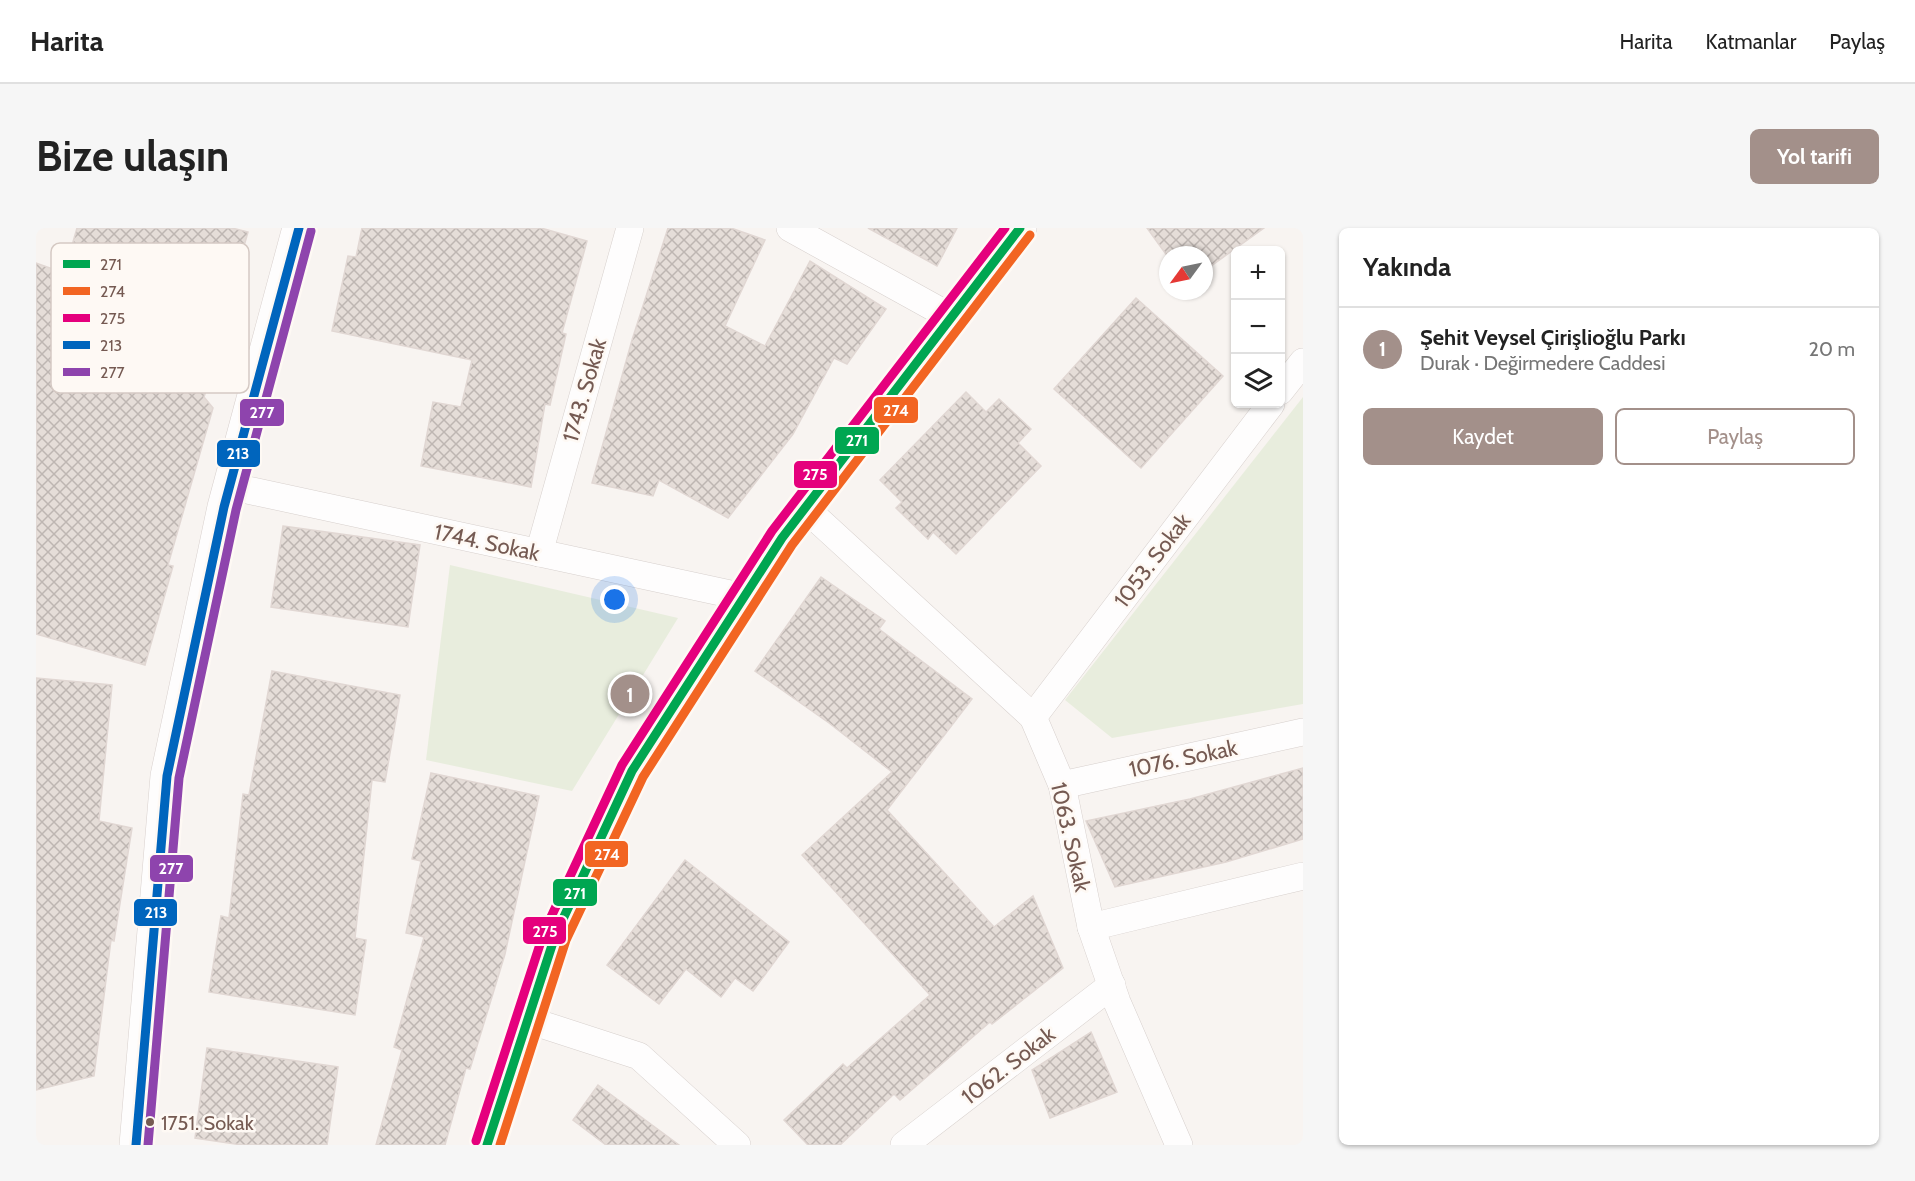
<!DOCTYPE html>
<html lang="tr">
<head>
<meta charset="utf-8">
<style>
	:root { --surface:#fff; --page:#f6f6f6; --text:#222; --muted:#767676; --line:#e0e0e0; --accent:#a3908a }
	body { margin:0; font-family:Cabin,sans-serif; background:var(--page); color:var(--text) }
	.controls { position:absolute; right:18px; top:18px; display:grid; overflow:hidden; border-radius:9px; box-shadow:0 2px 4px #0004 }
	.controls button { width:54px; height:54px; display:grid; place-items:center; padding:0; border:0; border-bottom:2px solid var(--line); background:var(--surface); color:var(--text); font:30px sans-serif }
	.compass { position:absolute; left:1123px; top:18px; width:54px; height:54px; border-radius:50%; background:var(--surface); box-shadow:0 2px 4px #0004; rotate:237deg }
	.you { position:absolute; left:579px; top:372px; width:21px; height:21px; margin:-15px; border:4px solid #fff; border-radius:50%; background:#1a73e8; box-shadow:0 0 0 9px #1a73e833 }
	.badge { display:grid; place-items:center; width:39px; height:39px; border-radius:50%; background:var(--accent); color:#fff; font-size:20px; font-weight:700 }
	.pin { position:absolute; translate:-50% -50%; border:3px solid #fff; box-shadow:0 2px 6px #0006 }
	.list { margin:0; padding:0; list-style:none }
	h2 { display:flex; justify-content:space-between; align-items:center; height:78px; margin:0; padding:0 24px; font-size:26px }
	h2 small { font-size:20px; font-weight:400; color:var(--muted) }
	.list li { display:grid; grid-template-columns:39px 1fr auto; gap:18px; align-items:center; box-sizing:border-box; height:84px; padding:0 24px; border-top:2px solid var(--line) }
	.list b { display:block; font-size:22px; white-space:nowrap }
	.list p { margin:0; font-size:20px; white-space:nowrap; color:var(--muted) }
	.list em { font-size:20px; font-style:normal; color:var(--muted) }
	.actions { display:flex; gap:12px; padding:18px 24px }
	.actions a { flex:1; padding:14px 0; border:2px solid var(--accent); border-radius:9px; text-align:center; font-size:21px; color:var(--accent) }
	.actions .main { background:var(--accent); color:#fff }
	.icon { flex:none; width:33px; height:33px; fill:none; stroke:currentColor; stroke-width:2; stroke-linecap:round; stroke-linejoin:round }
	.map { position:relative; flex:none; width:1267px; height:917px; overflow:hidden; border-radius:9px }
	header { display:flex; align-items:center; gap:36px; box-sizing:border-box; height:84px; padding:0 30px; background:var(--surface); border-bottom:2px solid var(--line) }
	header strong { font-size:28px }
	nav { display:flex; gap:33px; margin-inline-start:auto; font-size:21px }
	.intro { display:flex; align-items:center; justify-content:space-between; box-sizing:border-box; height:144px; padding:0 36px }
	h1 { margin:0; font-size:42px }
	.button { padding:15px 27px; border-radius:9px; background:var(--accent); color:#fff; font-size:21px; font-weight:700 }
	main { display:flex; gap:36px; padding:0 36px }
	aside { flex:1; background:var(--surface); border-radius:9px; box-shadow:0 2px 4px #0004 }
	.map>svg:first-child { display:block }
	.park { fill:#e8eddd }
	.building { fill:url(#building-cross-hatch); stroke:#e1d7d3; stroke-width:1.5 }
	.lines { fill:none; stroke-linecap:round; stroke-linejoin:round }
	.minor-casing { stroke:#d7d0cd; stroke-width:28 }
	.tertiary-casing { stroke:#d7d0cd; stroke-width:34 }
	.secondary-casing { stroke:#d8d0cd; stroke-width:34 }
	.minor { stroke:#fefdfd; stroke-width:27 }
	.tertiary { stroke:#fefdfd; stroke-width:33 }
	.secondary { stroke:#fefdfd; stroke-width:33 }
	.bus-1-casing { stroke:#fef9f4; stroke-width:14 }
	.bus-2-casing { stroke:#fef9f4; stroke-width:14 }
	.bus-3-casing { stroke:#fef9f4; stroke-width:14 }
	.bus-4-casing { stroke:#fef9f4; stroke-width:14 }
	.bus-5-casing { stroke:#fef9f4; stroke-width:14 }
	.bus-1 { stroke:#00a651; stroke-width:9 }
	.bus-2 { stroke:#f26522; stroke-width:9 }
	.bus-3 { stroke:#e5007d; stroke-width:9 }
	.bus-4 { stroke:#0065bd; stroke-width:9 }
	.bus-5 { stroke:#8e44ad; stroke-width:9 }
	.bus-dot { fill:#755a52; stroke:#fef9f4; stroke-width:2 }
	.labels { text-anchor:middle; stroke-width:5; stroke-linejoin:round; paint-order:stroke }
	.bus-label { font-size:20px; fill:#755a52; stroke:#fef9f4; text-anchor:start }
	.street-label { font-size:22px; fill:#755a52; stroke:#fef9f4 }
	.key { fill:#fef9f4; stroke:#d5c9c3; stroke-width:1.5 }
	.key-label { font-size:16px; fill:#755a52 }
	.line-badge { stroke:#fef9f4; stroke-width:2 }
	.badge-label { font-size:16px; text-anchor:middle; font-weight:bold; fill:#fff }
</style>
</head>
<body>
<header>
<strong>Harita</strong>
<nav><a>Harita</a><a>Katmanlar</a><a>Paylaş</a></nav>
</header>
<div class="intro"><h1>Bize ulaşın</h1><a class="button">Yol tarifi</a></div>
<main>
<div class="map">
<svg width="1267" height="917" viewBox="0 0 1267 917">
	<defs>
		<pattern id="building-cross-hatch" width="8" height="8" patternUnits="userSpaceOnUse" patternTransform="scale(1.5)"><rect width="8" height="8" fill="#e5ddd8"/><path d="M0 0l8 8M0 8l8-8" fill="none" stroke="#beb6b2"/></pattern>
	</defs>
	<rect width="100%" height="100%" fill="#f8f4f1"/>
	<g class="park">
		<polygon points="1267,169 1267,476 1076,510 1029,472"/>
		<polygon points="414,337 642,390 536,563 390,532"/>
	</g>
	<g class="building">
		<polygon points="41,0 196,0 212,4 186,96 191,98 168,169 177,180 132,337 137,338 109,437 0,406 0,35 28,45"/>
		<polygon points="326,0 505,0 551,13 526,105 530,106 514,177 509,176 495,259 385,238 397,174 425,179 436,132 296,103 312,28 320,29"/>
		<polygon points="632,0 695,0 729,12 689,98 729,118 774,33 850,81 811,136 798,130 757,206 692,290 623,252 617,268 556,255 596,112"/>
		<polygon points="832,0 921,0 901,38"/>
		<polygon points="1111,0 1228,0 1168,43 1168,27 1132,27 1132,29"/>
		<polygon points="1100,70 1187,148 1105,240 1018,161"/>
		<polygon points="930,164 950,184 963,171 995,201 982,215 1005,238 920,326 897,304 892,311 860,280 866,274 844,252"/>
		<polygon points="247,298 384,317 372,399 235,379"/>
		<polygon points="785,349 849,393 843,401 936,471 851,582 958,699 997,668 1027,740 956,796 954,794 864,872 858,866 804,917 772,917 748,892 807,836 811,840 894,767 766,627 856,544 793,495 719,443"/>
		<polygon points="236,443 364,467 349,554 336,552 319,710 330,712 319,787 173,764 185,688 193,690 207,566 213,567"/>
		<polygon points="0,450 76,457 63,593 96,600 78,713 75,712 58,848 0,862"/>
		<polygon points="1267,540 1267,611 1190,634 1079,659 1050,593 1154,571"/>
		<polygon points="395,545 503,568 469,726 434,841 430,840 409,917 340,917 366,822 358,819 388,709 370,705 385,633 376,631"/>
		<polygon points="649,632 753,714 717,763 699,750 685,769 650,741 623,776 571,737"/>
		<polygon points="1055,804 1081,864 1014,890 996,842"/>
		<polygon points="171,820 302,839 291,917 206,917 159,910"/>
		<polygon points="562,857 643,917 570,917 537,892"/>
	</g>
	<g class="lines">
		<defs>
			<g id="minor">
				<polyline points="754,0 915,89"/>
				<polyline points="1244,163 1267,134"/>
				<polyline points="193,258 708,369"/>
				<polyline points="769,280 997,489 1026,557 1055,699 1081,774 1143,917"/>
				<polyline points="503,325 594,0"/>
				<polyline points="997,489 1235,176"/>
				<polyline points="1026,557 1267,504"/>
				<polyline points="1055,699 1267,648"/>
				<polyline points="492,792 603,828 701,917"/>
				<polyline points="868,917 1076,757"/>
			</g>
			<polyline id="tertiary" points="451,917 519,708 596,543 746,310 984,0"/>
			<polyline id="secondary" points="100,917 131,548 188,279 263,0"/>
		</defs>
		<use href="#minor" class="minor-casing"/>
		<use href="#tertiary" class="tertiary-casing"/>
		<use href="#secondary" class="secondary-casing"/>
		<use href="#minor" class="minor"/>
		<use href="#tertiary" class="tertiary"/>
		<use href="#secondary" class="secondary"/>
		<defs>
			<polyline id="bus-1" points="451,917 519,708 596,543 746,310 984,0"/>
			<polyline id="bus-2" points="464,917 530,712 607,549 756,317 994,7"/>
			<polyline id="bus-3" points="440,913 508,704 586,537 736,303 969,0"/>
			<polyline id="bus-4" points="100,917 131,548 188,279 263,0"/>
			<polyline id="bus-5" points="112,917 143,550 200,282 275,3"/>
		</defs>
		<use href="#bus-1" class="bus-1-casing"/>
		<use href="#bus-2" class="bus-2-casing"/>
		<use href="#bus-3" class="bus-3-casing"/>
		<use href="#bus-4" class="bus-4-casing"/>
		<use href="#bus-5" class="bus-5-casing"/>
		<use href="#bus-1" class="bus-1"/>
		<use href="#bus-2" class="bus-2"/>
		<use href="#bus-3" class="bus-3"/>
		<use href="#bus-4" class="bus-4"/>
		<use href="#bus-5" class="bus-5"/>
	</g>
	<circle class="bus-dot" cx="114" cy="894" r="5"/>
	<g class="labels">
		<g class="bus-label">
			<text x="125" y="902">1751. Sokak</text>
		</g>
		<g class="street-label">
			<text transform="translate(548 162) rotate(-74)" y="8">1743. Sokak</text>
			<text transform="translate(451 314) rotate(12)" y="8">1744. Sokak</text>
			<text transform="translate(1116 332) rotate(-53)" y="8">1053. Sokak</text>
			<text transform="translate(1147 530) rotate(-12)" y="8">1076. Sokak</text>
			<text transform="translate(1035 609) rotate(77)" y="8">1063. Sokak</text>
			<text transform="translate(972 837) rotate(-38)" y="8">1062. Sokak</text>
		</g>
	</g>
	<rect x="15" y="15" width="198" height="150" rx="9" class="key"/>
	<rect x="27" y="32" width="27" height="8" fill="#00a651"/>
	<rect x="27" y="59" width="27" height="8" fill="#f26522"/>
	<rect x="27" y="86" width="27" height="8" fill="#e5007d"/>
	<rect x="27" y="113" width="27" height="8" fill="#0065bd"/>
	<rect x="27" y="140" width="27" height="8" fill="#8e44ad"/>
	<g class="key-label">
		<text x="64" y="42">271</text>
		<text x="64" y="69">274</text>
		<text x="64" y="96">275</text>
		<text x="64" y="123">213</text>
		<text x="64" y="150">277</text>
	</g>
	<g class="line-badge">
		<rect x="837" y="168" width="46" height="28" rx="6" fill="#f26522"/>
		<rect x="203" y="170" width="46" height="29" rx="6" fill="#8e44ad"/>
		<rect x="798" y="198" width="46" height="29" rx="6" fill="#00a651"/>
		<rect x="180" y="211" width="45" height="29" rx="6" fill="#0065bd"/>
		<rect x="757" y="232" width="45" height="29" rx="6" fill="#e5007d"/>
		<rect x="548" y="612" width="45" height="28" rx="6" fill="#f26522"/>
		<rect x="113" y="626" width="45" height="29" rx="6" fill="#8e44ad"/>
		<rect x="516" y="650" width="46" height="29" rx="6" fill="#00a651"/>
		<rect x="97" y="670" width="45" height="29" rx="6" fill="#0065bd"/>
		<rect x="486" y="688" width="45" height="29" rx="6" fill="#e5007d"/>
	</g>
	<g class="badge-label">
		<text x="860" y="188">274</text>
		<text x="226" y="190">277</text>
		<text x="821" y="218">271</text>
		<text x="202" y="231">213</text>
		<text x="779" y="252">275</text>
		<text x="571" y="632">274</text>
		<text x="135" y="646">277</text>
		<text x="539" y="671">271</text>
		<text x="120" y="690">213</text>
		<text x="509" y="709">275</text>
	</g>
</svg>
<div class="controls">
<button>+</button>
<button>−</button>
<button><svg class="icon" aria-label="layers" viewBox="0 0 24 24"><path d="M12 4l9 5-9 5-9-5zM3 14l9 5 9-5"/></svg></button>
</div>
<svg class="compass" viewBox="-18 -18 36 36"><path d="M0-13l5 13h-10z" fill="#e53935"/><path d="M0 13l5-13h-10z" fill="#767676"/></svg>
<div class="you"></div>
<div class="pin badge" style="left:594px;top:466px">1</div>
</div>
<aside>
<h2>Yakında<small></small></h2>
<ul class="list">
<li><span class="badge">1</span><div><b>Şehit Veysel Çirişlioğlu Parkı</b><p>Durak · Değirmedere Caddesi</p></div><em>20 m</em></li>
</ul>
<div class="actions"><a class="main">Kaydet</a><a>Paylaş</a></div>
</aside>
</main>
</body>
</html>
